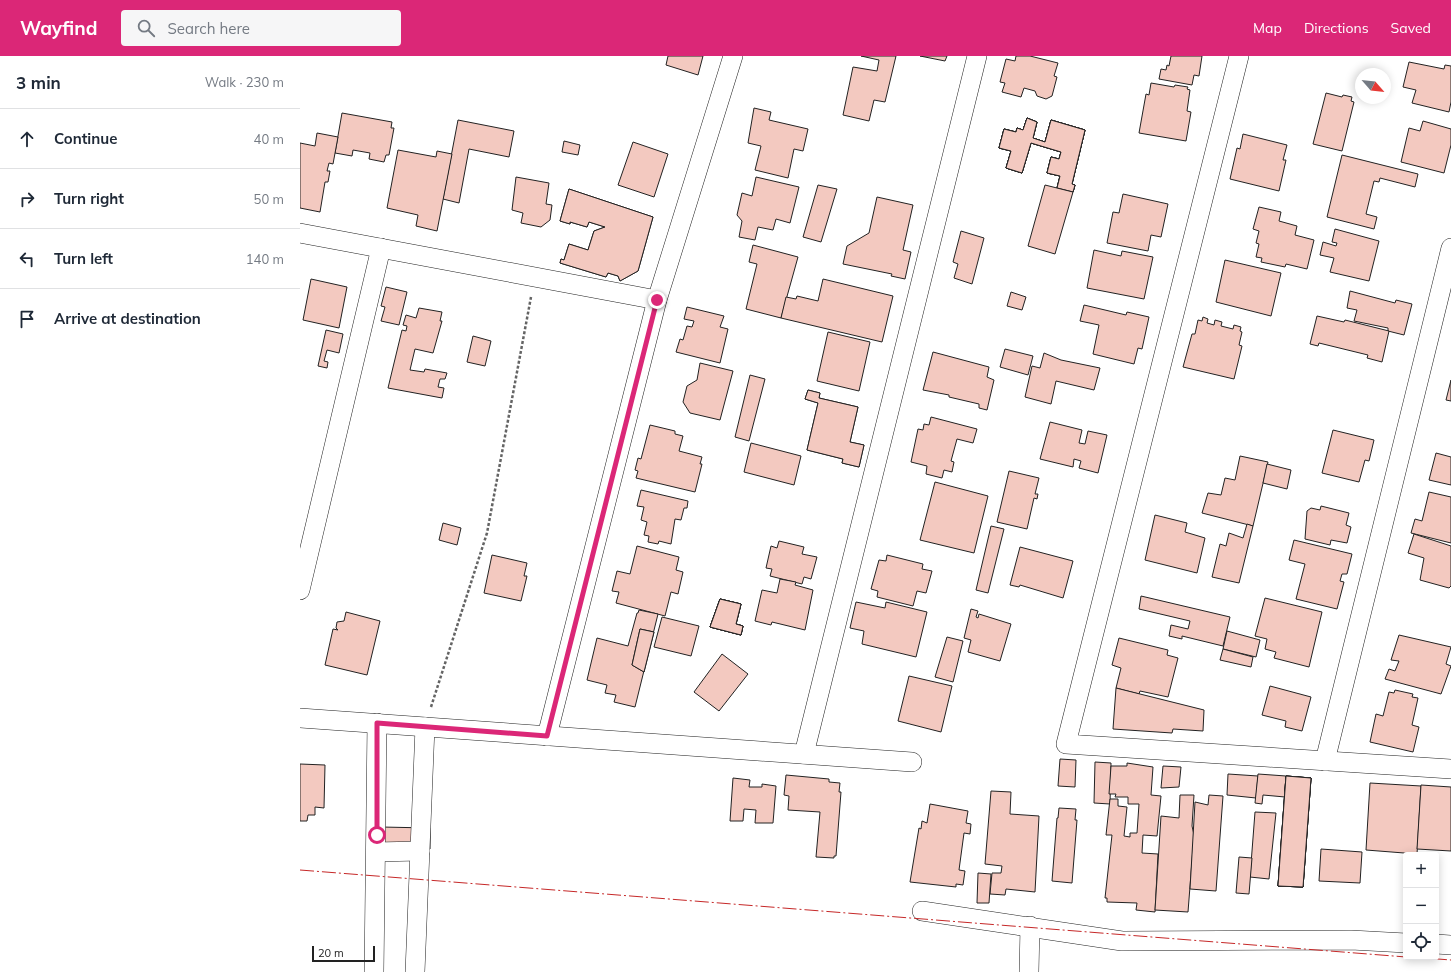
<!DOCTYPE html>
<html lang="en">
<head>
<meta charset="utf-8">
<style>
	:root { --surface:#fff; --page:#f6f6f7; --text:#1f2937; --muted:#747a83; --line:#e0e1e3; --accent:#db2777 }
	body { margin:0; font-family:Mulish,sans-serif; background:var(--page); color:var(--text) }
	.controls { position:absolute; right:12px; bottom:12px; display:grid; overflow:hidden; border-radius:4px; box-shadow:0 2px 10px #0003 }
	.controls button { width:36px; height:36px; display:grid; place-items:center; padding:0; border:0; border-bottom:1px solid var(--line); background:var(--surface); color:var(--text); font:20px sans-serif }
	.compass { position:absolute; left:1055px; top:12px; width:36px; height:36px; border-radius:50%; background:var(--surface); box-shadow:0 2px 10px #0003; rotate:118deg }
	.scale { position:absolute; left:12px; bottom:10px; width:63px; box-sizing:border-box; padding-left:4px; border:2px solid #222; border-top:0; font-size:11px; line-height:14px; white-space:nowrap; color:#222; -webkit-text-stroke:3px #fff; paint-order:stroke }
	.stop { position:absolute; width:12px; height:12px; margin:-9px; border:3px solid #db2777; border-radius:50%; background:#fff }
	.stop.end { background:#db2777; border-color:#fff; box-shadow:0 1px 4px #0008 }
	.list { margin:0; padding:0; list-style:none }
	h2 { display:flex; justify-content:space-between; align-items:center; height:52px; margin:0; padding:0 16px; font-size:17px }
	h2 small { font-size:13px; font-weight:400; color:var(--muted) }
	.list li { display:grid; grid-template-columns:26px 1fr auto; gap:12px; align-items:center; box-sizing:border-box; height:60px; padding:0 16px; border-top:1px solid var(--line) }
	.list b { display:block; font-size:15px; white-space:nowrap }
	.list em { font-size:13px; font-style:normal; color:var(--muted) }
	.icon { flex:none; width:22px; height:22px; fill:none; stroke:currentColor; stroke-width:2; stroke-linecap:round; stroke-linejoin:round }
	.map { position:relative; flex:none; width:1151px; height:916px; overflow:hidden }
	header { display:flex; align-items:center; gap:24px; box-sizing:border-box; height:56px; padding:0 20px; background:var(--accent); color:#fff }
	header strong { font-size:19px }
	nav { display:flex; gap:22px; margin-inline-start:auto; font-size:14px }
	.search { width:280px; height:36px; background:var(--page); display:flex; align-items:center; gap:10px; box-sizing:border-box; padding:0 14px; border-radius:4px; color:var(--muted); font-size:15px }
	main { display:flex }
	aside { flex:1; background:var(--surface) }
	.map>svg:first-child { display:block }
	.building { fill:#f3c9c0; stroke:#222 }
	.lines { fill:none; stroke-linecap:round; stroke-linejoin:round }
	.minor-casing { stroke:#222; stroke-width:20 }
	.path { stroke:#646464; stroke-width:2.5; stroke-dasharray:3 2; stroke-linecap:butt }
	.minor { stroke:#fff; stroke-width:19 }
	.power { stroke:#c62828; stroke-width:1; stroke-dasharray:14 3 2 3; stroke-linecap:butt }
	.route { stroke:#db2777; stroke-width:5 }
</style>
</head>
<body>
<header>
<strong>Wayfind</strong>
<div class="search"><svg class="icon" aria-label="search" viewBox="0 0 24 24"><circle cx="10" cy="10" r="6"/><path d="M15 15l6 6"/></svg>Search here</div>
<nav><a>Map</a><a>Directions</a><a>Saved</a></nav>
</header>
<main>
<aside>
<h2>3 min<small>Walk · 230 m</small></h2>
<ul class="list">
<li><svg class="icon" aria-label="ahead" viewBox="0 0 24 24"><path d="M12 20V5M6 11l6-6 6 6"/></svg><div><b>Continue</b></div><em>40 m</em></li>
<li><svg class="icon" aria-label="right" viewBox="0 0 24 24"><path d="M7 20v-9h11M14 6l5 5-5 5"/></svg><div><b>Turn right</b></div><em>50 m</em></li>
<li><svg class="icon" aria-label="left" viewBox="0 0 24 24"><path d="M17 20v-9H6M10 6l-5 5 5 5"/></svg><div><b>Turn left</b></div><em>140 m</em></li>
<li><svg class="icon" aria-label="arrive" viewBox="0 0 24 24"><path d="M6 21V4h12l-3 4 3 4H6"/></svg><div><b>Arrive at destination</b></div></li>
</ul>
</aside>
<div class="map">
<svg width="1151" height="916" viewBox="0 0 1151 916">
	<rect width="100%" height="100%" fill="#fff"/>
	<g class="building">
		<polygon points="368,0 403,0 398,19 366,9"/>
		<polygon points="561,0 596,0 585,46 574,44 569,65 543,59 553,11 577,15 579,4"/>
		<polygon points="620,0 647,0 645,5"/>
		<polygon points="716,0 730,0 758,7 754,20 757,21 752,40 746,43 737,40 735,35 724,32 721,41 702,36 705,27 700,26 706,3 715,5"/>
		<polygon points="871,0 902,0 899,20 894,19 892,29 859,23 861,13 866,14 867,9 869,10"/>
		<polygon points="1109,6 1144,13 1145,9 1151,10 1151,46 1149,56 1112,47 1116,34 1103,31"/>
		<polygon points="851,27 874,31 875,29 888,31 887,33 890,34 887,55 891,56 886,85 839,77 846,38 849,39"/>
		<polygon points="1026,37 1042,41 1043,39 1052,41 1051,45 1054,46 1042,95 1013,88"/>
		<polygon points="454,52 471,56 469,64 508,73 503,95 494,93 488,122 455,114 461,90 448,87"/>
		<polygon points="42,57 92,66 91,72 94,72 89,99 86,99 84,106 69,103 70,97 53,94 52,100 35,97"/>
		<polygon points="727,62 737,66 733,82 745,86 751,64 785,74 772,128 775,129 773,136 757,132 760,120 747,117 751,101 759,103 761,96 731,87 722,117 706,112 711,95 699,92 704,73 716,76 717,72 723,74"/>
		<polygon points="727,62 737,66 733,82 745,86 751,64 785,74 772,128 775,129 773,136 757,132 760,120 747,117 751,101 759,103 761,96 731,87 722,117 706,112 711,95 699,92 704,73 716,76 717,72 723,74"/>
		<polygon points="727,62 737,66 733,82 745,86 751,64 785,74 772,128 775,129 773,136 757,132 760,120 747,117 751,101 759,103 761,96 731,87 722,117 706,112 711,95 699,92 704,73 716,76 717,72 723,74"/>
		<polygon points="727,62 737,66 733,82 745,86 751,64 785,74 772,128 775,129 773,136 757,132 760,120 747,117 751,101 759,103 761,96 731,87 722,117 706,112 711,95 699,92 704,73 716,76 717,72 723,74"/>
		<polygon points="727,62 737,66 733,82 745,86 751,64 785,74 772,128 775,129 773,136 757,132 760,120 747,117 751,101 759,103 761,96 731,87 722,117 706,112 711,95 699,92 704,73 716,76 717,72 723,74"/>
		<polygon points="158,64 214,75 209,101 169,93 159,147 143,143"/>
		<polygon points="1123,65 1151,73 1151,89 1144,117 1101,106 1109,72 1120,75"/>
		<polygon points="17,77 38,81 33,108 29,107 27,115 30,115 28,126 25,126 20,156 0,152 0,87 15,90"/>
		<polygon points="943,78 987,89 983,104 986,104 979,135 930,123 937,92 940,93"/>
		<polygon points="264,85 280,89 278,99 262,96"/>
		<polygon points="333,86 368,98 354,141 318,129"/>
		<polygon points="98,94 136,101 137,95 152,98 137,175 116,170 118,159 87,152"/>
		<polygon points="1042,99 1118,118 1115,131 1080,122 1079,126 1074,125 1066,158 1077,161 1074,173 1027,161"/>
		<polygon points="216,121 249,127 246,148 252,149 250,164 241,171 221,167 223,157 212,154"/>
		<polygon points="456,121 499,131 490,167 476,163 473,174 458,171 455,184 439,181 442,165 437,159 442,137 452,140"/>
		<polygon points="518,129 537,133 521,186 503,181"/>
		<polygon points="745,129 773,136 755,198 728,190"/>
		<polygon points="269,133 353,161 338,215 320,225 318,220 308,217 306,221 260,207 261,203 264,204 269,188 288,194 294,175 305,171 289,166 287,171 270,166 270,168 260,165"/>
		<polygon points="269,133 353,161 338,215 320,225 318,220 308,217 306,221 260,207 261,203 264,204 269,188 288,194 294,175 305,171 289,166 287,171 270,166 270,168 260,165"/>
		<polygon points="823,138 868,148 861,181 851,179 848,195 807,187 813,156 819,157"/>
		<polygon points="577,141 613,149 603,194 611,196 605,223 591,220 592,218 543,208 547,190 569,177"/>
		<polygon points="959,151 981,156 979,165 997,170 995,179 1014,184 1007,213 986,208 985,211 961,206 962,202 956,201 959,188 956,187 959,175 953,173"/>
		<polygon points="1035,173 1079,185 1069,225 1030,216 1034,202 1020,199 1023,186 1036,190 1037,187 1032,186"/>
		<polygon points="661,175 684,182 672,228 654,222 658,208 653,206"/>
		<polygon points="453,189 498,201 481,262 446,253 457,208 449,206"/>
		<polygon points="794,194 821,200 822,195 853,201 844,243 787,232"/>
		<polygon points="925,204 981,217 971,260 916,246"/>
		<polygon points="11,223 47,231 39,272 3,264"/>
		<polygon points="523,223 593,240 582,286 481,262 486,241 496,243 497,240 518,245"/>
		<polygon points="86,231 107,236 99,269 81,265 85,251 81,250"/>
		<polygon points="1050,235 1095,247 1096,244 1112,248 1104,279 1088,275 1088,272 1054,265 1057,254 1047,252"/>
		<polygon points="711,236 726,241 722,254 707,250"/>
		<polygon points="784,249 826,259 827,256 849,261 842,293 838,292 834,308 793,298 799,269 780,265"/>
		<polygon points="387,251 424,260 420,271 428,273 420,307 376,296 380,283 383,284 387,270 392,271 394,265 384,263"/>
		<polygon points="119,252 142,256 140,265 142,265 133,297 115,293 110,314 124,316 125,313 147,317 145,323 140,323 138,331 144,332 142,342 88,332 102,274 106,275 107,270 103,269 106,259 116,262"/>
		<polygon points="1017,260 1044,266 1045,264 1089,275 1082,306 1067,302 1068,299 1019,287 1018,290 1010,288"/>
		<polygon points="903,261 908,263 907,267 914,269 915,264 922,266 921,270 933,273 934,269 941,271 940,275 942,276 939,289 942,290 934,323 883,311 892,278 895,278 898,264 902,265"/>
		<polygon points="26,274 43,278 39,297 27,294 24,305 28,306 27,312 18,310"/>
		<polygon points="528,276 570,286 559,335 517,325"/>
		<polygon points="173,280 191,285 185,310 167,306"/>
		<polygon points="705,293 733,300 728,319 700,311"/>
		<polygon points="633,296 689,311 687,321 694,324 687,354 679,352 679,348 649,341 649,339 623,334"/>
		<polygon points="744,297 761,304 800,312 794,334 756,325 751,348 725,341 732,310 740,312"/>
		<polygon points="400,307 433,315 420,364 390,357 383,346 387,330 397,324"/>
		<polygon points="450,319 465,323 449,385 435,381"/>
		<polygon points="1151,324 1151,345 1146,344"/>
		<polygon points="508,334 520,337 519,342 558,351 550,386 564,389 559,411 542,407 543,403 507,394 518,347 505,343"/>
		<polygon points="508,334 520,337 519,342 558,351 550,386 564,389 559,411 542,407 543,403 507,394 518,347 505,343"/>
		<polygon points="631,361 677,373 673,387 657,383 651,405 654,406 652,416 644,414 642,422 626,418 627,410 611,406 618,373 623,374 624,368 629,369"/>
		<polygon points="750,366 782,374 779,387 785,388 788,375 807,379 798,417 779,412 781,405 774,403 773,411 740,403"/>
		<polygon points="350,369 375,375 375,378 383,380 379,395 402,401 400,408 402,408 395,436 336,422 338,415 335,414 338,402 341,403"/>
		<polygon points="1033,374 1074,384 1069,405 1065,404 1059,426 1022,417"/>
		<polygon points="451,387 501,400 494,429 444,416"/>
		<polygon points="1136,397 1151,401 1151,429 1129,424"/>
		<polygon points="940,400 968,406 953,470 902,457 908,437 921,439 925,422 935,424"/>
		<polygon points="967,408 991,414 987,433 963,427"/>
		<polygon points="709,415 739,422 735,438 738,438 737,443 734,442 727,473 697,466"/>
		<polygon points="635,426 688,440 674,497 620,484"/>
		<polygon points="341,434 388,445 387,452 384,452 381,464 375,463 371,488 359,485 358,488 348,486 349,480 344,479 347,466 341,464 344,451 337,450"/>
		<polygon points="1129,436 1151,441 1151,487 1111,477 1115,463 1122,465"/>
		<polygon points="1021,450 1049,457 1046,469 1051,471 1047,487 1031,484 1030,489 1005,483 1007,455 1011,452 1020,454"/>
		<polygon points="855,459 887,467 885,476 905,482 897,517 845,504"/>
		<polygon points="143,467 161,472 157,489 139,484"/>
		<polygon points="947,468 953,470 939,527 912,521 920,488 926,490 929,477 943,482"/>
		<polygon points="691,470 704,473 688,537 676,534"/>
		<polygon points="1114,478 1151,490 1151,530 1149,532 1120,524 1124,502 1108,497"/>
		<polygon points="994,484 1052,498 1047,518 1042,518 1040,525 1044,526 1037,553 996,543 1005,508 989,504"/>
		<polygon points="479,485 504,491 502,498 517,501 511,523 504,521 502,528 470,520 472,513 466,512 471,490 477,492"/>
		<polygon points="337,490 379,501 376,514 383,516 378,538 371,536 365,560 316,547 319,536 312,535 317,515 330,518"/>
		<polygon points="720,491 773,505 763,542 720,529 719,531 710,529"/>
		<polygon points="192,499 227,507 224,520 227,520 221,545 184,537"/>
		<polygon points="587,499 623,508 622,513 632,515 626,537 617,535 613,550 577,541 578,535 571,533 579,504 586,505"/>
		<polygon points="480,523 496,526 495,529 513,534 505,574 472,566 471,569 455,565 462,534 477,537"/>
		<polygon points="841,540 930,561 923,590 882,580 882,583 869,580 871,569 888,573 890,565 839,553"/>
		<polygon points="965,542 1022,556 1009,611 974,602 976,596 965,593 967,583 955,580"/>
		<polygon points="420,543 441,548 436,568 443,570 441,579 410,571"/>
		<polygon points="420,543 441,548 436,568 443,570 441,579 410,571"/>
		<polygon points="420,543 441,548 436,568 443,570 441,579 410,571"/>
		<polygon points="420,543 441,548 436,568 443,570 441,579 410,571"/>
		<polygon points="420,543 441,548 436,568 443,570 441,579 410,571"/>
		<polygon points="556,546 585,552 586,546 627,556 616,601 562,588 564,575 550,572"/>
		<polygon points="671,553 678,555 676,561 678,562 679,558 711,568 700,605 668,596 671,584 664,582"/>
		<polygon points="339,554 358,558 335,651 314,646 316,639 305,637 307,629 287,624 297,582 328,590 337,557 338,557"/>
		<polygon points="46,556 80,565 67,619 25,609 33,573 38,574 36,572 37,566 44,565"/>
		<polygon points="362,561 399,570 391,600 354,591"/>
		<polygon points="340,573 354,576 344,616 332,609"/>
		<polygon points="340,573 354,576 344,616 332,609"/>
		<polygon points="927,575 960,584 956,601 923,593"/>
		<polygon points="1099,579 1151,591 1146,608 1151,610 1141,638 1085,623 1089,613 1095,615 1099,605 1091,604"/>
		<polygon points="647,581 663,585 653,626 635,621"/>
		<polygon points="819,582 868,594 867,599 878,602 868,641 840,635 839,638 816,632 821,612 812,609"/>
		<polygon points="923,593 953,601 951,611 920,604"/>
		<polygon points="422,598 448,618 419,655 394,636"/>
		<polygon points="609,620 652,630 641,676 598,665"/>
		<polygon points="970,630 1011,641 1002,675 985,671 986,665 962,659"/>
		<polygon points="816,632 904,654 903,675 873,673 872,677 813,673"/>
		<polygon points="1095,634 1113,638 1112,641 1118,642 1112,669 1119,671 1113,696 1070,686 1076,658 1083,660 1089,636 1094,637"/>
		<polygon points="760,703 776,704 775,731 758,730"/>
		<polygon points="795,706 811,707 810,748 794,747"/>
		<polygon points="827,707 853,711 851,739 861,740 857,780 843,779 842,797 858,798 855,856 836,854 837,847 807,846 807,842 805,842 812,779 806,779 810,743 818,743 818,750 827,751 824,780 830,781 830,777 837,777 839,748 828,748 828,741 815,741 816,738 809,738 811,710 827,710"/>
		<polygon points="0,708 25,709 24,752 15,751 15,759 8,759 7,765 0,765"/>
		<polygon points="863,710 881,711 879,731 861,732"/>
		<polygon points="928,718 958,720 956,742 927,739"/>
		<polygon points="958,718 986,720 985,741 963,739 962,748 955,747"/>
		<polygon points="486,719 529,723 529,726 540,727 539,736 541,736 536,800 534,800 534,802 516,801 520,756 488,754 489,740 484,739"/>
		<polygon points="986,720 1011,722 1003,831 978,830"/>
		<polygon points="986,720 1011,722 1003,831 978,830"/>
		<polygon points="986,720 1011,722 1003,831 978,830"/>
		<polygon points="986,720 1011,722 1003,831 978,830"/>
		<polygon points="986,720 1011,722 1003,831 978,830"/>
		<polygon points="433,722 450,724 449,731 462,731 462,728 476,730 473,767 455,767 456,754 444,753 443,765 430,765"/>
		<polygon points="1070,727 1121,730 1117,798 1066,794"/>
		<polygon points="1121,729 1151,731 1151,795 1117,793"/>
		<polygon points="691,735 711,736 710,758 739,760 735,836 706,833 705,839 690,838 692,817 701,817 702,810 685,808"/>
		<polygon points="880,739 894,739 892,770 894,779 888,856 855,854 861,760 879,762"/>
		<polygon points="909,739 923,740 916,835 890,833 895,746 908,749"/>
		<polygon points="630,748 668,755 666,767 671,768 670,778 664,777 659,814 665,815 663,829 656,828 656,831 610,826 619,772 621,773 622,765 627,767"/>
		<polygon points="759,752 776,753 775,764 777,764 772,827 752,825 757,762 758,762"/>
		<polygon points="955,756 976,757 969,823 950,821"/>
		<polygon points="81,771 130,772 130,793 81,791"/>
		<polygon points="1021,793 1062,796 1060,827 1019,825"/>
		<polygon points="939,801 952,802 949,838 936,837"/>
		<polygon points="678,817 691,818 689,847 677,847"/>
	</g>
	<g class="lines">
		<defs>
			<g id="minor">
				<polyline points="939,0 766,688 1151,713"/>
				<polyline points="0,177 357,244"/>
				<polyline points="0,534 81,192"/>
				<polyline points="0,662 612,706"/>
				<polyline points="247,680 357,244 433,0"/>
				<polyline points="504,698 677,0"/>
				<polyline points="1025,705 1151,192"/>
				<polyline points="76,796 120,795"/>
				<polyline points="622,855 822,885 1051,884 1106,887"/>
				<polyline points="1136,888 1151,889"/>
				<polyline points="74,916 77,667"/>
				<polyline points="115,916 125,671"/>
				<polyline points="729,916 730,870"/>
			</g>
		</defs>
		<use href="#minor" class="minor-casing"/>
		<polyline class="path" points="131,651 187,477 231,241"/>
		<use href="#minor" class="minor"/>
		<g class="power">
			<polyline points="0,814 1106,901"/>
			<polyline points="1111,901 1151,904"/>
		</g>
	</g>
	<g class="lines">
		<polyline class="route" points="77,779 77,667 247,680 357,244"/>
	</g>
</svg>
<div class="controls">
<button>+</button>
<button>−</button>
<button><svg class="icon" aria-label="locate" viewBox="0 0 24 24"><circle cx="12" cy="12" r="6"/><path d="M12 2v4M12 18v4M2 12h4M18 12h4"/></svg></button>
</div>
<svg class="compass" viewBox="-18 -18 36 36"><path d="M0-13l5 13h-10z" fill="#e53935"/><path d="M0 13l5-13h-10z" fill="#747a83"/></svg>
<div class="scale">20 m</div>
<div class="stop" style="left:77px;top:779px"></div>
<div class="stop end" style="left:357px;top:244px"></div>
</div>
</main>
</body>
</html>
